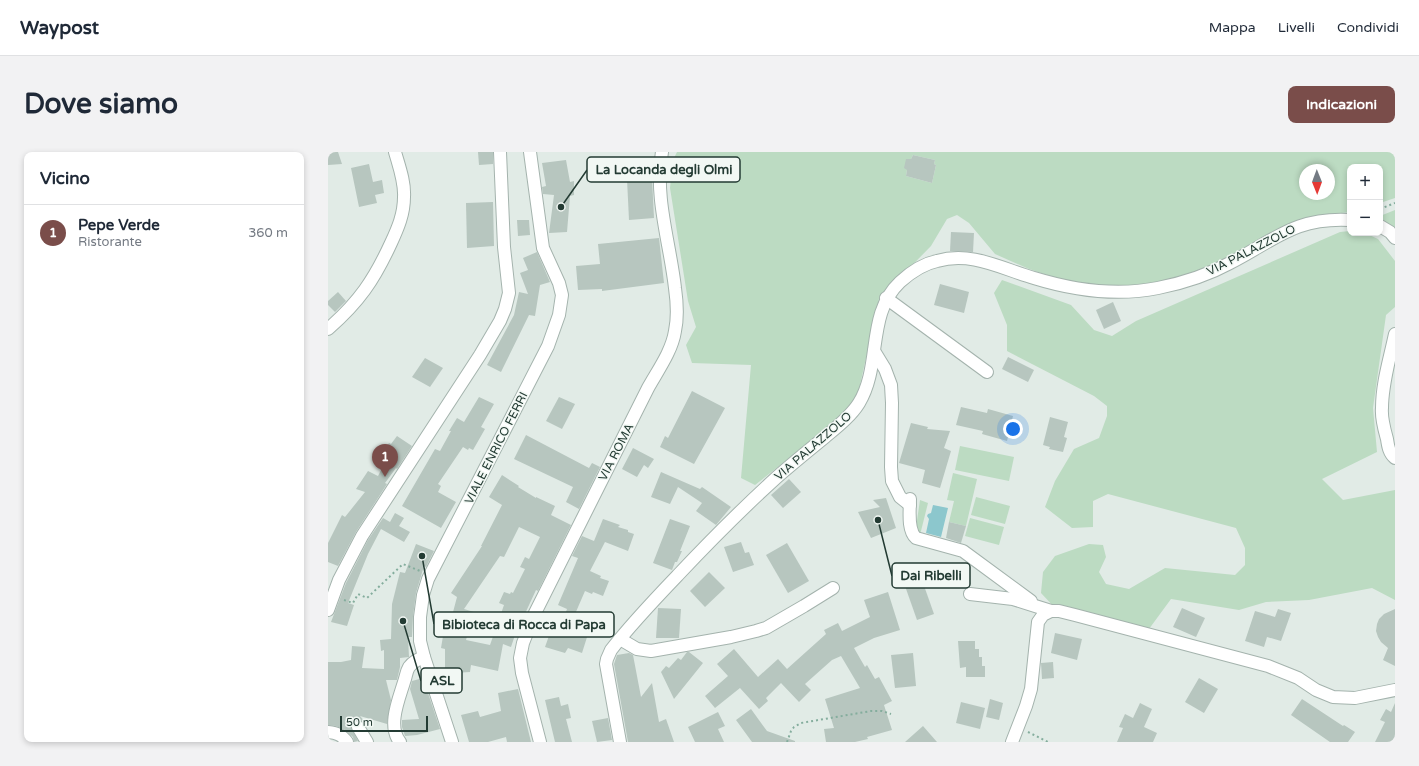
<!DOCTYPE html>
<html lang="it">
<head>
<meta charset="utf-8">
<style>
	:root { --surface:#fff; --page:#f2f2f3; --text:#1f2937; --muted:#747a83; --line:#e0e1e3; --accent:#7a4d4a }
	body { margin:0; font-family:"Varela Round",sans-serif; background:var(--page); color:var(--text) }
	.controls { position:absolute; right:12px; top:12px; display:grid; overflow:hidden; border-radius:8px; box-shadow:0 2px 6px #0003 }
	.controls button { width:36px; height:36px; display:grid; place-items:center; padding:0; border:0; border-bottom:1px solid var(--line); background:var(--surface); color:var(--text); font:20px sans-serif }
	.compass { position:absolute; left:971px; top:12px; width:36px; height:36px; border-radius:50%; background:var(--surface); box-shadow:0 2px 6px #0003; rotate:179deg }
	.scale { position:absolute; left:12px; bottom:10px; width:88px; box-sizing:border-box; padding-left:4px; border:2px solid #233b33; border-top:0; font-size:11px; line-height:14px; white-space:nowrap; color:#233b33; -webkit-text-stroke:3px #f2f8f4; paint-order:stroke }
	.you { position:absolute; left:685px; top:277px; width:14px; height:14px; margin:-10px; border:3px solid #fff; border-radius:50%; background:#1a73e8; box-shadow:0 0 0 6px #1a73e833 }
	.badge { display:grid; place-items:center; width:26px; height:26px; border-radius:50%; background:var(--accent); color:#fff; font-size:13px; font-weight:700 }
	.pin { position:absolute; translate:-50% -33px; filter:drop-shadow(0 1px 2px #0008) }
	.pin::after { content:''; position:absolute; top:21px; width:14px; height:12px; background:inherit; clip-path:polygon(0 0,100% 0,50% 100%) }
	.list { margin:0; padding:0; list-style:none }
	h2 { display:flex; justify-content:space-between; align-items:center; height:52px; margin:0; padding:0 16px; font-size:17px }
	h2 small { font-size:13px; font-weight:400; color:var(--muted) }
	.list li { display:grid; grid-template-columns:26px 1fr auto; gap:12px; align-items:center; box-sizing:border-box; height:56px; padding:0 16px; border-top:1px solid var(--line) }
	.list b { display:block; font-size:15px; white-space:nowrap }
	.list p { margin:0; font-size:13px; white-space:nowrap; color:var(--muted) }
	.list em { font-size:13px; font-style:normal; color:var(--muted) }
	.map { position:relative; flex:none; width:1067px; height:590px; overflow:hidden; border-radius:8px }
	header { display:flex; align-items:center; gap:24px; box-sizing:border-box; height:56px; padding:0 20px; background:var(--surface); border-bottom:1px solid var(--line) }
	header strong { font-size:19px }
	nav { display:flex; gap:22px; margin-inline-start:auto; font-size:14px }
	.intro { display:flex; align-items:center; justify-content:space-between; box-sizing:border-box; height:96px; padding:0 24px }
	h1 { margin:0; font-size:28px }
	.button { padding:10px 18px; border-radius:8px; background:var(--accent); color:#fff; font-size:14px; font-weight:700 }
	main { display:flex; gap:24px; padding:0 24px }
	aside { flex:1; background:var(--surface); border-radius:8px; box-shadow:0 2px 6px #0003 }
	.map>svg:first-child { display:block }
	.green { fill:#bcdbc2; fill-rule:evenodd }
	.water { fill:#8cc7cd }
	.building { fill:#b7c6bf; fill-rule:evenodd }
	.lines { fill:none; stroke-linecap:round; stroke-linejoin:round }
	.minor-casing { stroke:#a4b3ad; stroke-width:14 }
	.path { stroke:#84ad9d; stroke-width:2; stroke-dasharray:2 3; stroke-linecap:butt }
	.minor { stroke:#fff; stroke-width:12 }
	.labels { text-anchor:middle; stroke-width:3; stroke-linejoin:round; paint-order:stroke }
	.street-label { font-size:12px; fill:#233b33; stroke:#f2f8f4 }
	.leader { fill:none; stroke:#233b33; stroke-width:1.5 }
	.callout-dot { fill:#233b33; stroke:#f2f8f4; stroke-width:1.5 }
	.callout { fill:#f2f8f4; stroke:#233b33; stroke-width:1.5 }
	.callout-label { font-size:13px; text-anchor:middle; font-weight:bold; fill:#233b33 }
</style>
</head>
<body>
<header>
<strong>Waypost</strong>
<nav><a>Mappa</a><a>Livelli</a><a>Condividi</a></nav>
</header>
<div class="intro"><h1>Dove siamo</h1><a class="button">Indicazioni</a></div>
<main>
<aside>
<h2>Vicino<small></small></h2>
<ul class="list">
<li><span class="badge">1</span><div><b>Pepe Verde</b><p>Ristorante</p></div><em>360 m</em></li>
</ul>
</aside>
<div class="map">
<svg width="1067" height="590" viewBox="0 0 1067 590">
	<rect width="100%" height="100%" fill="#e1ebe6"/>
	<g class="green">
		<path d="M349,0H1067V46L1052,51V15H1022V60L990,64L961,72L870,121L831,132L795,136L740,130L701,117L667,102L641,71L629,63L619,67L603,94L551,147L530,242L513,265L427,333L413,326L423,213L364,211L358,193L368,175L360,149L342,36L345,8ZM585,3L607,8L606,12L608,13L604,31L578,24L579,18L578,7H583ZM977,18H1001V42H977Z"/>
		<polygon points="1067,58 1067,77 1052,68 1052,64"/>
		<polygon points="1022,79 1022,81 1037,81 1050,87 1067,109 1067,155 1058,163 1045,256 1049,300 994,327 1015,348 1067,338 1067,448 1044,436 981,448 938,450 911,458 843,447 821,477 727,456 713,441 715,420 727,404 761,392 775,393 778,405 771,420 778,432 801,437 837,416 907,423 917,413 917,396 908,376 780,342 765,349 765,375 744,376 717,355 727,329 746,297 771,286 779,264 779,254 766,244 679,199 679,173 666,141 674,128 743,153 766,178 784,184 808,169 1012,80"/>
		<polygon points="632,294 686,305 681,329 627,318"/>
		<polygon points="625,321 649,327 638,374 621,370 626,349 619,348"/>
		<polygon points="648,345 682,354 677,372 643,363"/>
		<polygon points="592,348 600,351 592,383 587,382"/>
		<polygon points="642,366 676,375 671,393 637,384"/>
	</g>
	<polygon class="water" points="605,353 620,356 613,385 598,381 601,367 599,364 600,362 603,361"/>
	<g class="building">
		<polygon points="0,0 10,0 14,12 0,13"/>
		<polygon points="150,0 165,0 165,12 151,13"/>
		<polygon points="585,3 607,8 606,12 608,13 604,31 578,24 579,18 576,16 578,7 583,7"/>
		<polygon points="238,8 242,30 246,29 246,43 242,44 239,80 221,81 226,43 215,42 214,35 218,34 214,11"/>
		<polygon points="41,12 45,30 54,28 56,41 47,43 49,51 31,55 23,16"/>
		<polygon points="324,26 326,66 301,68 299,27"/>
		<polygon points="165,50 166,94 139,96 138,51"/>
		<polygon points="189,68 201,68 202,83 190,84"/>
		<polygon points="623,80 646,81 645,100 622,99"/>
		<polygon points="331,86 336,131 274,139 274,137 250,138 248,114 272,112 270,92"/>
		<polygon points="209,100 222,130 212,133 207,164 201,163 173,220 159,213 186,163 191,140 200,142 192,121 200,118 195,106"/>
		<polygon points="612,132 641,140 636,161 606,153"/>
		<polygon points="10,140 18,149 7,160 0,153 0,149"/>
		<polygon points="785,150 793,169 776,177 768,158"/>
		<polygon points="680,205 706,218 700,230 674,217"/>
		<polygon points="97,206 115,216 102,235 84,225"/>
		<polygon points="364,239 397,256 366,312 332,295 337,284 340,286"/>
		<polygon points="151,245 166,252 153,275 157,277 145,298 141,296 140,298 135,295 110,332 113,334 110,340 128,350 113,376 74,354 107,297 112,299 123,279 121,279 129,266 136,270"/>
		<polygon points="231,245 247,252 234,277 218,269"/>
		<polygon points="633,255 659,261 660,257 685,264 679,289 654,282 655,279 628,273"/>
		<polygon points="722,265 740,270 736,285 739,286 735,300 721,297 722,295 715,293"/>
		<polygon points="583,271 600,275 599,277 622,279 616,296 623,299 612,336 594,331 597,318 571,311"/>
		<polygon points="198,283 261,316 264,311 272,315 251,357 238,350 245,335 186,307"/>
		<polygon points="69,284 84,294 69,317 68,316 57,331 59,332 28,380 10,414 0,410 0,391 14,363 17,365 37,340 28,337 40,319 50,324 60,305 54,302 61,291 63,292"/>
		<polygon points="305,296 326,307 320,316 316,313 309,325 294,317"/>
		<polygon points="333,320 372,337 374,335 403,355 388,373 368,359 374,351 350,335 342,352 323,345"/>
		<path d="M174,323L191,334L190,335L208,346V345L227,354L223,363L243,373L210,439L208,438L195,466L193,465L183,495L175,492L170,519L143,513L142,520L126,521L117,519V497L113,496L116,478L120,479L129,445L123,441L154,394H153L174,353L161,345ZM191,375L212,385L201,407L197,405L192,415L197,417L185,441L183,440L182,442L176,440L171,451L176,453L162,493L138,488L146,460L136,457L172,404L176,405Z"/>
		<polygon points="461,327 473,340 455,356 443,343"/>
		<polygon points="558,346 568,376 543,386 530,360 552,355 545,348"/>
		<polygon points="67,361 76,366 71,374 82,380 76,390 53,377 40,402 20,451 26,453 19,474 3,470 18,431 40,388 55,366 62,370"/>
		<polygon points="275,367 292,373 290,375 300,378 300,380 306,382 300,399 277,390 262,419 273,424 272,426 281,429 275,444 265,440 264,442 257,439 244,469 250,471 248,478 260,482 254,501 240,496 237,501 217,495 222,481 224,482 225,478 231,480 239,457 230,453 250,406 244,404 254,384 266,389"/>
		<polygon points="342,367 362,374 352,399 354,399 349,410 347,410 344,418 325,411"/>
		<polygon points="621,370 638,374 633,391 618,386"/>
		<polygon points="413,390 417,401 421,400 426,413 405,420 396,395"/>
		<polygon points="459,391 481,429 460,441 438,403"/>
		<polygon points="88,392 106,399 98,415 96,414 88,441 85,464 84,485 80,485 81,505 72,506 72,515 69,528 58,528 63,548 59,572 32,564 37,570 30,568 26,568 23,575 30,589 26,590 25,585 17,578 8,574 0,573 0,510 13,510 23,508 24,494 37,495 34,516 56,517 56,498 53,499 52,488 63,487 64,452 72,420 77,421"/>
		<polygon points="381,420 397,436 377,455 362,439"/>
		<polygon points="594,428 606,462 589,468 577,434"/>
		<polygon points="560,440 572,478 546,486 526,496 537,515 539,513 547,527 551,525 564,549 556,553 564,578 539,585 540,587 527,590 498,590 496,577 506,576 497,547 532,536 513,504 504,508 477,532 483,538 471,550 453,531 438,546 440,549 431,557 412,536 387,556 377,544 400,524 389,512 406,497 430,525 450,507 459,517 498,482 496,478 510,471 514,479 542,465 536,448"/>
		<polygon points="330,456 353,457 351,486 328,486"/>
		<polygon points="854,456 877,466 868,485 845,475"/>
		<polygon points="950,457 963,461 953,489 939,485 936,495 917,489 927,459 947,465"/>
		<polygon points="1067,457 1067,514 1055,508 1060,496 1053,490 1050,485 1048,479 1049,472 1051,467 1056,462"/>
		<polygon points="727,481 754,487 749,508 723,501"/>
		<polygon points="630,489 647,489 647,497 651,497 651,505 654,505 654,514 657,514 657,525 638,525 638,515 632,516"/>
		<polygon points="359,500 361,500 375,511 346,547 333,520 338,514 341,516 350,506 353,508"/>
		<polygon points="301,501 305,503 313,545 324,531 331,570 338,567 346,590 300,590 286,512 289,503"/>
		<polygon points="585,501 588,534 567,536 563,503"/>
		<polygon points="725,510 726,526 714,527 713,511"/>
		<polygon points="95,526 112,577 89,583 77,584 74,575 74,568 91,567 82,537 84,529"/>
		<polygon points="871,526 890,537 876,561 857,550"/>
		<polygon points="190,537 203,590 179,590 178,585 160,590 141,590 133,563 150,559 152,565 173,559 170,541"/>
		<polygon points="231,545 233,554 240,552 243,566 238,567 244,590 227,590 217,548"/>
		<polygon points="662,547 675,551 671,568 658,565"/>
		<polygon points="974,547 1015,574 1016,573 1027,580 1020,590 1002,590 963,563"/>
		<polygon points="633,550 657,556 652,577 628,571"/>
		<polygon points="812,551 824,557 816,575 829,581 825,590 789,590 795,576 791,575 797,562 805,566"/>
		<polygon points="1067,551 1067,590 1047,590 1057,570 1052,568 1058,557 1063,560"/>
		<polygon points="423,557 439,579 467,589 467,590 424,590 408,568"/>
		<polygon points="390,560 397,574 390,577 396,590 367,590 360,575"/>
		<polygon points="280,566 284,588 269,590 264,569"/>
		<polygon points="595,574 609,590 577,590"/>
	</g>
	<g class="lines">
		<defs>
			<g id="minor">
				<polyline points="1052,74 1062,80 1067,86"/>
				<polyline points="558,146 659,220"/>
				<path d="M0,177C31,150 46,128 63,91C70,76 76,62 76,45C77,30 71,14 67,0"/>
				<path d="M1067,182C1062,206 1054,231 1054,256C1053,266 1056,276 1059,287C1060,294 1061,301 1067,306"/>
				<polyline points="546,199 557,217 563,233 564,251 563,315 564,329 572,345 582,353"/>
				<path d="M582,347C582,358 579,378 588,386L635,399L703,449"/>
				<polyline points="642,442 685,447 723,459 731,459 747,463 940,514 970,526 988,538 1005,545 1027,546 1067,538"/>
				<polyline points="0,458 11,428 34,384 152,203 172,169 177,157 181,141 176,95 172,0"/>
				<polyline points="292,487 309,497 323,499 403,485 428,479 438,476 476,454 505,436"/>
				<polyline points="30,575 39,590"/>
				<path d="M0,580C9,581 14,583 19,590"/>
				<path d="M72,590C59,574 71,547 76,530C78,525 78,520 81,515C85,510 90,507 96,505"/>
				<polyline points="124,590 96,505 92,489 92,465 95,443 100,427 220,194 231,163 234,143 231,131 215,96 202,0"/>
				<path d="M212,590L194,521L192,506L195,491L206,463L320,236C330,218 344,199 347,179C350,165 349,150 347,136C342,91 326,45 334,0"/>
				<path d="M292,590L278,512L279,507L283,498C303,472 327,447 350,423C382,389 415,356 449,325C465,311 481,298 497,285C509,275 523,264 531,251C554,213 538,162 572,130C583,120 594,112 609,109C644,99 674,117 706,126C745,138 790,144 830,136C855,131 880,123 902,111C947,88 967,65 1022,68"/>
				<polyline points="684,590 698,554 703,537 710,470 715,463 723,459"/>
			</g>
		</defs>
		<use href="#minor" class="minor-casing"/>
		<g class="path">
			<polyline points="1052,57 1067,51"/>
			<polyline points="16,448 25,451 30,442 39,446 75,412 92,419"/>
			<polyline points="700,580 720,590"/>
			<polyline points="459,590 463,579 466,575 473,571 543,559 554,559 563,562"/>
		</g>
		<use href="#minor" class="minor"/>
	</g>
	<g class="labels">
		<g class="street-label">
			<text transform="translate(923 98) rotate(-27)" y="4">VIA PALAZZOLO</text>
			<text transform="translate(485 294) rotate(-41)" y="4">VIA PALAZZOLO</text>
			<text transform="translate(168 296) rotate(-63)" y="4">VIALE ENRICO FERRI</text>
			<text transform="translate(288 300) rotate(-63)" y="4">VIA ROMA</text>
		</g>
	</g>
	<path class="leader" d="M233 55L259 18M550 368L564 424M94 404L106 472M75 469L93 529"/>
	<g class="callout-dot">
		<circle cx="233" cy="55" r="4"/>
		<circle cx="550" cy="368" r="4"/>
		<circle cx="94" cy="404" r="4"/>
		<circle cx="75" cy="469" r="4"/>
	</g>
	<g class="callout">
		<rect x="259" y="5" width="153" height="25" rx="4"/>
		<rect x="564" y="411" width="78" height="25" rx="4"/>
		<rect x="106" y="460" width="180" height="25" rx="4"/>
		<rect x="93" y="516" width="41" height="25" rx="4"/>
	</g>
	<g class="callout-label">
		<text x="336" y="22">La Locanda degli Olmi</text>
		<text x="603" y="428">Dai Ribelli</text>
		<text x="196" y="477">Bibioteca di Rocca di Papa</text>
		<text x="114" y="533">ASL</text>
	</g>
</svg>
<div class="controls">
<button>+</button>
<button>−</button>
</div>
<svg class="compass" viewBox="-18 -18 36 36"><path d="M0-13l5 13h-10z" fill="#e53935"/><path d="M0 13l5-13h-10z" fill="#747a83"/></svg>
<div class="scale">50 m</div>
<div class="you"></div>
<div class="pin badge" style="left:57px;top:325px">1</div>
</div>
</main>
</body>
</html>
